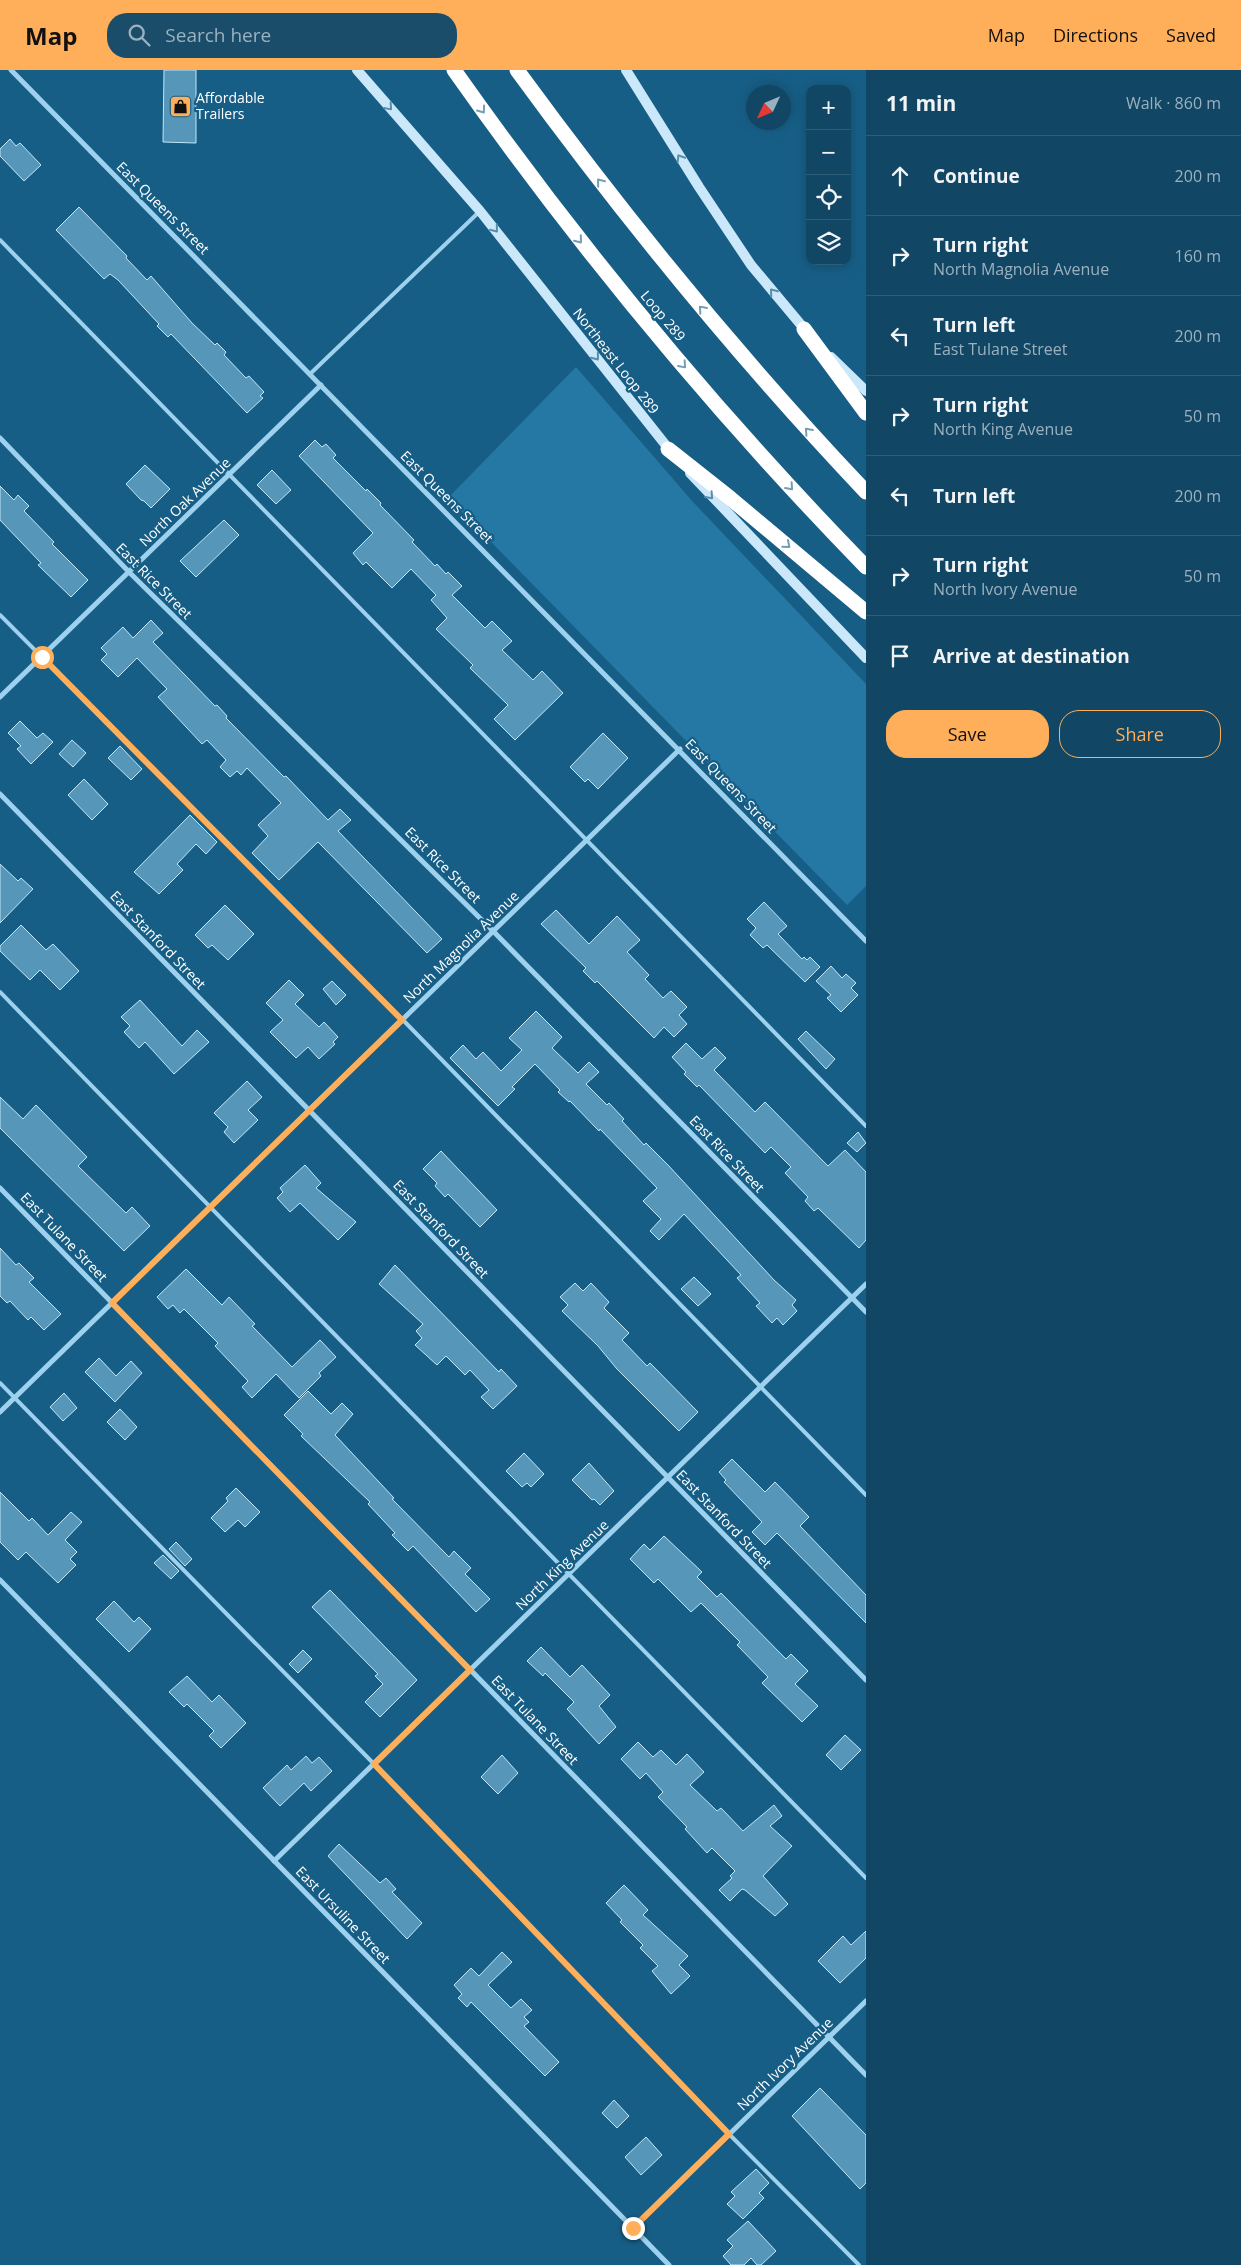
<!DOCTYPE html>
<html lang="en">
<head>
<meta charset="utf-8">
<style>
	:root { --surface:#114664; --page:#1a4d6a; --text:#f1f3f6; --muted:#9cb1bf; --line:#305e78; --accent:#ffae59 }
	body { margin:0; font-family:"Open Sans",sans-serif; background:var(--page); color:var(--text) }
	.controls { position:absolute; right:15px; top:15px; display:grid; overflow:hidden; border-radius:10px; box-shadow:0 2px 12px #0003 }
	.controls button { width:45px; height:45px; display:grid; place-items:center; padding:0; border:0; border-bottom:1px solid var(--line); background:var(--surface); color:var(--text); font:25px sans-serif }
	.compass { position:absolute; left:746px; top:15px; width:45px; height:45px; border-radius:50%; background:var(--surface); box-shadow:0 2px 12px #0003; rotate:226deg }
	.stop { position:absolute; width:15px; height:15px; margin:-11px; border:4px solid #ffae59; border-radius:50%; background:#fff }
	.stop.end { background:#ffae59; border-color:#fff; box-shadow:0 1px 5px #0008 }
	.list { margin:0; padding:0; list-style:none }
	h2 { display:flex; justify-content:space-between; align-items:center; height:65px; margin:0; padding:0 20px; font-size:21px }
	h2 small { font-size:16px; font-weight:400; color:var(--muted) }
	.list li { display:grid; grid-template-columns:32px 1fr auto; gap:15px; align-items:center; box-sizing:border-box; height:80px; padding:0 20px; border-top:1px solid var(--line) }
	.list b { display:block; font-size:19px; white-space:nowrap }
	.list p { margin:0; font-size:16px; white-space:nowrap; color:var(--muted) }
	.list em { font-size:16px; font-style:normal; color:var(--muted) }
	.actions { display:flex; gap:10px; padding:15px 20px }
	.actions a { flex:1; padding:11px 0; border:1px solid var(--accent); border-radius:20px; text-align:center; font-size:18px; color:var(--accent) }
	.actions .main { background:var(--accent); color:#111 }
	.icon { flex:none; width:28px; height:28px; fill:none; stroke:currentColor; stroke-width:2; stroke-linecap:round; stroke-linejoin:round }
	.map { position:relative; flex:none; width:866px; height:2195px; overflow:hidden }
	header { display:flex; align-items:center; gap:30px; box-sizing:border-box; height:70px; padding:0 25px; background:var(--accent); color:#111 }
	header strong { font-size:24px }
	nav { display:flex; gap:28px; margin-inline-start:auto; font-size:18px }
	.search { width:350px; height:45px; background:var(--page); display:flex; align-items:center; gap:12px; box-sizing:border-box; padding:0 18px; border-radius:20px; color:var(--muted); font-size:19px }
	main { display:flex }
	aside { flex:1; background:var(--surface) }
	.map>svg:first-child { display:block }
	.green { fill:#2678a4 }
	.building { fill:#5596b9; stroke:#c2e7fa }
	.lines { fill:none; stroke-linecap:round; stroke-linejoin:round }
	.lane { stroke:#9dd1ed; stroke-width:4 }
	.street { stroke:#9dd1ed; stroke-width:5 }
	.secondary { stroke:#cae8f9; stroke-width:10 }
	.highway { stroke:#fff; stroke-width:15 }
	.oneway { stroke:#568eae }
	.oneway2 { stroke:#749eb6 }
	.route { stroke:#ffae59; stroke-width:6 }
	.labels { text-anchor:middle; stroke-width:4.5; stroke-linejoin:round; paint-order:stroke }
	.poi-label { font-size:14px; fill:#fff; stroke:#175e86; text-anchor:start }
	.street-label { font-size:14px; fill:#fff; stroke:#175e86 }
</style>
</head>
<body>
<header>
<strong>Map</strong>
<div class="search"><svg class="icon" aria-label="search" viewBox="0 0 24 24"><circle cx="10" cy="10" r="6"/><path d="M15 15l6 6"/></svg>Search here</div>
<nav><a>Map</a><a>Directions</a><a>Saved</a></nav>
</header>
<main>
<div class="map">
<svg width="866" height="2195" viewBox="0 0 866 2195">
	<rect width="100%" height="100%" fill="#175e86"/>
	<polygon class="green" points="576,297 693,432 866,614 866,816 847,835 448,428"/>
	<g class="building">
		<polygon points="164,0 196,0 196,73 163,72"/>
		<polygon points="10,69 16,76 20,73 41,95 24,111 0,86 0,79"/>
		<polygon points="79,137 127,186 126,188 147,210 151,206 192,253 215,275 217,273 226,282 224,285 246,308 249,306 264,322 260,326 263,328 247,343 171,264 168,267 157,256 159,254 118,210 110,204 104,209 56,160"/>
		<polygon points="315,370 322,377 326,374 336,385 333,388 366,421 367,419 381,433 380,435 414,470 412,472 435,496 437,494 446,504 448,502 462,516 452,525 485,558 492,551 512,571 502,580 533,610 542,601 563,623 515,670 494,649 508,635 470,598 473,595 436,559 447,548 431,530 436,525 411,499 392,518 366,492 363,495 353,483 373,463 299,386"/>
		<polygon points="145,395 170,419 151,438 144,431 141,430 126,414"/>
		<polygon points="272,400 291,420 276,434 257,415"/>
		<polygon points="0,416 14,430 18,425 29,436 24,441 54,472 52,474 88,510 71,527 38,495 41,493 0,450"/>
		<polygon points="224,450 239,465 196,507 180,491"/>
		<polygon points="151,550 163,563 153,572 215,636 217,635 227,646 226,648 284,707 286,706 328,750 340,739 351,750 338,761 442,869 427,883 318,772 279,810 252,783 268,766 258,755 281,733 247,698 241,705 237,701 230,707 220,697 226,690 207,670 202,674 158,627 167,619 137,588 118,607 101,590 107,584 101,578 123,557 133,568"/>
		<polygon points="20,651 37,668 43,663 53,672 31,694 17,679 21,676 8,663"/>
		<polygon points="603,663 628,688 598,719 588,709 585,712 570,697"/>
		<polygon points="72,670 86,683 73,697 59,684"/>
		<polygon points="120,676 142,699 131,710 108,688"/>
		<polygon points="84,709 108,734 92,750 68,725"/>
		<polygon points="190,745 217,772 206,784 196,774 177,794 183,800 159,824 134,802"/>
		<polygon points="0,794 18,811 21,808 33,819 0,853"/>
		<polygon points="764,832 787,856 778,864 802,889 804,887 807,890 810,887 820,897 805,912 767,875 763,878 750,865 756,858 747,849"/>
		<polygon points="225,835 254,864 228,890 212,875 208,878 195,865"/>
		<polygon points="556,840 589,874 617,846 640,870 627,882 649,905 645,909 663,928 671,921 687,937 679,945 687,954 674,967 664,957 654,968 597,911 595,913 583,901 586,898 541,854"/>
		<polygon points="21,855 46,880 53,874 79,901 60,920 40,900 30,910 0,881 0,876"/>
		<polygon points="831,896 842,908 846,904 856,913 851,918 858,925 841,942 827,928 831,925 816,911"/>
		<polygon points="289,910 304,925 295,934 319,957 324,952 338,967 333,972 335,974 319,989 308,977 296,988 270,962 283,950 266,933"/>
		<polygon points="332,911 346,925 336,935 323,919"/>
		<polygon points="140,930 182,976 197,960 209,972 174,1004 145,972 139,978 124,962 130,956 121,947"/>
		<polygon points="536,941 562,967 552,978 578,1003 589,992 599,1002 586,1014 607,1035 609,1033 624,1049 622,1051 644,1075 646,1073 668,1095 774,1210 796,1230 792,1235 797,1241 783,1255 777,1248 772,1253 756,1236 760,1233 737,1208 741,1205 684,1144 659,1170 650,1161 661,1149 643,1131 657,1118 600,1059 599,1061 570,1031 569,1032 558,1022 560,1020 535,994 512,1017 515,1019 498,1036 450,988 463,975 476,989 483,982 501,1001 522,980 509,968"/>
		<polygon points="806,961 835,989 826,999 798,969"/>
		<polygon points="686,973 702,989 715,977 726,988 714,1000 755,1042 765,1032 828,1096 845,1080 866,1102 866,1170 859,1178 818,1138 814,1141 805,1131 808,1127 785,1103 791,1097 771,1077 765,1083 699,1015 697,1017 684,1004 686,1002 672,987"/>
		<polygon points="247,1011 262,1027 248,1040 258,1050 234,1073 224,1062 228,1057 214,1043"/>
		<polygon points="0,1027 23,1049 36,1035 87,1087 78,1096 126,1143 132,1137 150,1156 124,1181 0,1058"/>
		<polygon points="858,1062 866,1073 857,1082 847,1073"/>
		<polygon points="441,1081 497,1140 480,1157 448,1124 445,1127 435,1116 437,1113 423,1099"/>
		<polygon points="305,1095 321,1113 316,1118 356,1152 338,1170 300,1133 290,1142 277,1128 283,1122 280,1118"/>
		<polygon points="0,1178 16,1195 19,1193 34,1208 29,1212 61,1244 44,1260 31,1247 28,1250 10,1231 7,1233 0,1226"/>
		<polygon points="395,1195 499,1302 501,1299 517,1316 493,1339 481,1327 489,1320 470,1300 465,1305 446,1286 437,1295 415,1275 422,1268 416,1261 423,1254 379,1214"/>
		<polygon points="186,1199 222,1235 229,1227 255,1254 252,1256 292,1297 320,1270 336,1287 319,1303 321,1306 299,1328 276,1304 252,1328 242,1317 248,1311 215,1276 218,1273 184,1239 180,1243 173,1235 168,1239 157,1227"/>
		<polygon points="694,1207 711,1224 698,1236 681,1219"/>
		<polygon points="575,1213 583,1221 591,1213 609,1232 604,1238 629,1263 622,1270 647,1296 650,1293 698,1342 679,1361 617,1299 598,1276 562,1241 568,1235 560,1227"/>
		<polygon points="99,1288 116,1306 131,1291 142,1303 115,1332 85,1302"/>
		<polygon points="308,1321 331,1344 342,1333 353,1344 335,1365 394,1428 392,1429 449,1487 454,1481 471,1498 465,1504 490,1529 476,1542 413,1476 408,1481 392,1465 395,1463 368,1434 370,1432 301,1366 303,1364 284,1345"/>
		<polygon points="64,1323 77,1338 63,1351 50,1337"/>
		<polygon points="120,1339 137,1357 125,1370 107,1352"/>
		<polygon points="524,1383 544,1404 531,1417 527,1413 522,1417 506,1401"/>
		<polygon points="732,1389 765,1422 775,1412 809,1447 800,1456 866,1525 866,1553 777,1463 765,1475 752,1462 762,1452 724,1412 726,1410 719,1402"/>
		<polygon points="589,1393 614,1421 600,1435 594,1429 592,1430 572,1410"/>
		<polygon points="236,1418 260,1442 245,1457 238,1450 225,1462 211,1448 228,1431 226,1428"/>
		<polygon points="0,1422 29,1451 32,1448 48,1465 71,1442 82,1452 65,1470 77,1482 70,1489 76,1495 58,1513 26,1482 18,1490 0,1472"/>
		<polygon points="664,1466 702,1502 697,1507 717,1527 721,1523 786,1589 791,1584 808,1601 795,1614 818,1636 802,1652 762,1613 768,1607 737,1575 740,1572 701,1533 691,1542 658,1509 654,1513 630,1489 644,1474 650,1480"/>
		<polygon points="176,1472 192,1489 185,1496 169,1479"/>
		<polygon points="163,1485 179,1501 171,1509 154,1493"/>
		<polygon points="330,1520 417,1610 380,1647 365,1632 383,1614 375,1606 378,1604 312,1537"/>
		<polygon points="114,1531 134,1552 139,1547 151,1559 129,1582 96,1549"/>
		<polygon points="541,1577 570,1607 582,1595 610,1625 599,1636 616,1657 599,1674 567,1639 574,1632 545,1603 543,1606 527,1591"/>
		<polygon points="303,1580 312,1589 298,1603 289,1594"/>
		<polygon points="187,1606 212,1632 219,1625 246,1653 221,1678 209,1666 214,1661 187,1634 184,1637 169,1622"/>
		<polygon points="845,1665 861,1680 841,1700 826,1685"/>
		<polygon points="638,1672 653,1687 661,1680 676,1695 687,1684 704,1702 690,1715 717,1741 721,1738 743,1761 774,1735 782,1746 770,1756 792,1776 763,1806 788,1834 775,1846 745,1820 742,1819 730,1831 719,1820 732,1808 730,1806 735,1801 712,1778 707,1783 685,1759 687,1757 658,1727 663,1722 646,1703 640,1709 621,1689"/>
		<polygon points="502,1685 518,1703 498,1724 481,1707"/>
		<polygon points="306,1686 312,1693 319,1687 332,1701 311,1721 304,1713 280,1736 263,1718 287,1695 291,1700"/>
		<polygon points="339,1774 380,1813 386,1808 396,1819 392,1822 422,1853 407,1869 328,1786"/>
		<polygon points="624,1815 648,1840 643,1845 688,1886 679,1895 690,1906 671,1924 652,1901 658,1896 640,1878 643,1875 620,1852 622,1850 606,1833"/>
		<polygon points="866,1861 866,1888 840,1913 818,1891 843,1866 851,1875"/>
		<polygon points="502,1882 512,1892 488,1915 511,1938 521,1929 532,1940 524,1947 529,1952 524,1956 559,1992 545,2006 471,1932 467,1937 458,1928 462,1924 454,1915 471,1898 479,1906"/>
		<polygon points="820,2018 866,2065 866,2113 860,2119 792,2046"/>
		<polygon points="614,2030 629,2046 617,2058 602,2043"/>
		<polygon points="646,2067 662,2085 641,2105 625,2087"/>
		<polygon points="756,2099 769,2113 759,2123 764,2128 743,2149 727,2134 735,2126 731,2122"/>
		<polygon points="748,2151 776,2181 761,2195 757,2195 751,2188 744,2195 731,2195 723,2186 733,2176 727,2170"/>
	</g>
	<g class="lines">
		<g class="lane">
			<polyline points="0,170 866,1056"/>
			<polyline points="310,304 479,142"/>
			<polyline points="0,545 403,950 866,1425"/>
			<polyline points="0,922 866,1808"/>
			<polyline points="0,1313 374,1694 729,2064 859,2195"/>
		</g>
		<g class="street">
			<polyline points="11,0 866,871"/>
			<polyline points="0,368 129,502 493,861 866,1242"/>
			<polyline points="0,627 321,315"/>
			<polyline points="0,724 866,1610"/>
			<polyline points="0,1118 866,2005"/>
			<polyline points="0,1342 680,679"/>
			<polyline points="0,1510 669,2195"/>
			<polyline points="274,1791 866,1214"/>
			<polyline points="633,2158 866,1931"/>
		</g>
		<g class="secondary">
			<polyline points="357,0 480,141 672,383"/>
			<polyline points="626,0 699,117 751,195 807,262"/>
			<polyline points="831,287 866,321"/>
			<polyline points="690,403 866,588"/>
		</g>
		<g class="highway">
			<path d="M454,0C578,176 716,343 866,497"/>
			<path d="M517,0C625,148 740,289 866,422"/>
			<polyline points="804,259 866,343"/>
			<polyline points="668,379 730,428 866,542"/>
		</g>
	</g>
	<defs><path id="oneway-chevron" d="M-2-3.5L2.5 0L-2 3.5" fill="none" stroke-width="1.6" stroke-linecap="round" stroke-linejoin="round" transform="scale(1.25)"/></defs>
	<g class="oneway">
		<use href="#oneway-chevron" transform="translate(389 37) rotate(49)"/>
		<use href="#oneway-chevron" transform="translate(680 88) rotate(-122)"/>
		<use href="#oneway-chevron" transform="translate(495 159) rotate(51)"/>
		<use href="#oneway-chevron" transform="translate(773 222) rotate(-129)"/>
		<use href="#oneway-chevron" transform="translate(596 287) rotate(52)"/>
		<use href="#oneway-chevron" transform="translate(710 426) rotate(48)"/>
	</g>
	<g class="oneway2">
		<use href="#oneway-chevron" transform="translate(482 40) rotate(54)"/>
		<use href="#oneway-chevron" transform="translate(600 112) rotate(-129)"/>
		<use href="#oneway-chevron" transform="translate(579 170) rotate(51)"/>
		<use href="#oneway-chevron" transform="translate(702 239) rotate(-131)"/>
		<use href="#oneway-chevron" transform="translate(683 295) rotate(49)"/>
		<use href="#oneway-chevron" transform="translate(808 361) rotate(-132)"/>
		<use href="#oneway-chevron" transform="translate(790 417) rotate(48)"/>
		<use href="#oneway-chevron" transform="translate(787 475) rotate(40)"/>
	</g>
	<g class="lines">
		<polyline class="route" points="42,587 402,950 112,1233 470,1600 374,1694 729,2064 633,2158"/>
	</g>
	<defs>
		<symbol id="shop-square" viewBox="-11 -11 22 22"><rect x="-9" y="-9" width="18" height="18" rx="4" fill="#ffae59" stroke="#175e86"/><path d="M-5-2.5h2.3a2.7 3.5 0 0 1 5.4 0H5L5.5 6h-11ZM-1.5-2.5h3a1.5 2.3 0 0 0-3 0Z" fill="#111"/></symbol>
	</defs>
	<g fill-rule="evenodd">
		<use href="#shop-square" x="168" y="24" width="25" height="25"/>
	</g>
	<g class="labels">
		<g class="poi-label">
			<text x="196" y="33">Affordable<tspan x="196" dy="16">Trailers</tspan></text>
		</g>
		<g class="street-label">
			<text transform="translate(163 138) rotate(45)" y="5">East Queens Street</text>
			<text transform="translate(663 246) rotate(50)" y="5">Loop 289</text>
			<text transform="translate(616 291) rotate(52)" y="5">Northeast Loop 289</text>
			<text transform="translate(447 427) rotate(45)" y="5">East Queens Street</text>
			<text transform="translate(185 432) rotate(-44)" y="5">North Oak Avenue</text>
			<text transform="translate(154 511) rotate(45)" y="5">East Rice Street</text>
			<text transform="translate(731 716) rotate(46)" y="5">East Queens Street</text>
			<text transform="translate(443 795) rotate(45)" y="5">East Rice Street</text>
			<text transform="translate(158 870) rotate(46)" y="5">East Stanford Street</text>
			<text transform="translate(461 877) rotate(-44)" y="5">North Magnolia Avenue</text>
			<text transform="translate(727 1084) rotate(46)" y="5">East Rice Street</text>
			<text transform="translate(441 1159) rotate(46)" y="5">East Stanford Street</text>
			<text transform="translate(64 1167) rotate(46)" y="5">East Tulane Street</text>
			<text transform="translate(724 1449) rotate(46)" y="5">East Stanford Street</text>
			<text transform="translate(562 1495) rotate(-44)" y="5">North King Avenue</text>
			<text transform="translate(535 1650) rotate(46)" y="5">East Tulane Street</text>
			<text transform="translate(343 1845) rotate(46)" y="5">East Ursuline Street</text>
			<text transform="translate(785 1994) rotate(-44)" y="5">North Ivory Avenue</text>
		</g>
	</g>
</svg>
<div class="controls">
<button>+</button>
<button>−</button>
<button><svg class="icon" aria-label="locate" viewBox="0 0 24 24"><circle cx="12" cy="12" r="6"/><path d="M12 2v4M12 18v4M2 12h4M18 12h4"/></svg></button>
<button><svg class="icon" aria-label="layers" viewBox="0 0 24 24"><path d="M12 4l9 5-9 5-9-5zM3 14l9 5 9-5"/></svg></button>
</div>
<svg class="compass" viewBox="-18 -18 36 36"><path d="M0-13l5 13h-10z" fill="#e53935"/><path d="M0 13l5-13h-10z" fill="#9cb1bf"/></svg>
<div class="stop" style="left:42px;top:587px"></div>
<div class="stop end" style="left:633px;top:2158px"></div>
</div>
<aside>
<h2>11 min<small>Walk · 860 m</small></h2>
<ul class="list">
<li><svg class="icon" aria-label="ahead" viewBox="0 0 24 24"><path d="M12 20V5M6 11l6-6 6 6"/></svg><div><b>Continue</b></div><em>200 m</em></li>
<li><svg class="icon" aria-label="right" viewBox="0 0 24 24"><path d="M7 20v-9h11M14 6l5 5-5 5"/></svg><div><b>Turn right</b><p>North Magnolia Avenue</p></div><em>160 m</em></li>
<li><svg class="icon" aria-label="left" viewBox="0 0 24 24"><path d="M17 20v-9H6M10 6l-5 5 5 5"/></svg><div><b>Turn left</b><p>East Tulane Street</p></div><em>200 m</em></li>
<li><svg class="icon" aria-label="right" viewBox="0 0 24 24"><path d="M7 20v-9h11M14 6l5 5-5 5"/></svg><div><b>Turn right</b><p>North King Avenue</p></div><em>50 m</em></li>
<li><svg class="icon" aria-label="left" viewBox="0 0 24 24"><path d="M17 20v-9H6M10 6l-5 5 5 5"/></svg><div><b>Turn left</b></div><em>200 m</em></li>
<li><svg class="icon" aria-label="right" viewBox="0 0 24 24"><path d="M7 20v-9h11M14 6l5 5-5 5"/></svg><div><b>Turn right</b><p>North Ivory Avenue</p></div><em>50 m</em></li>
<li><svg class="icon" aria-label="arrive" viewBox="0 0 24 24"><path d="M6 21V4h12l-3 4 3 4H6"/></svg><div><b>Arrive at destination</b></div></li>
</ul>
<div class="actions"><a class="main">Save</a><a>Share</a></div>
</aside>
</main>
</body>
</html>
